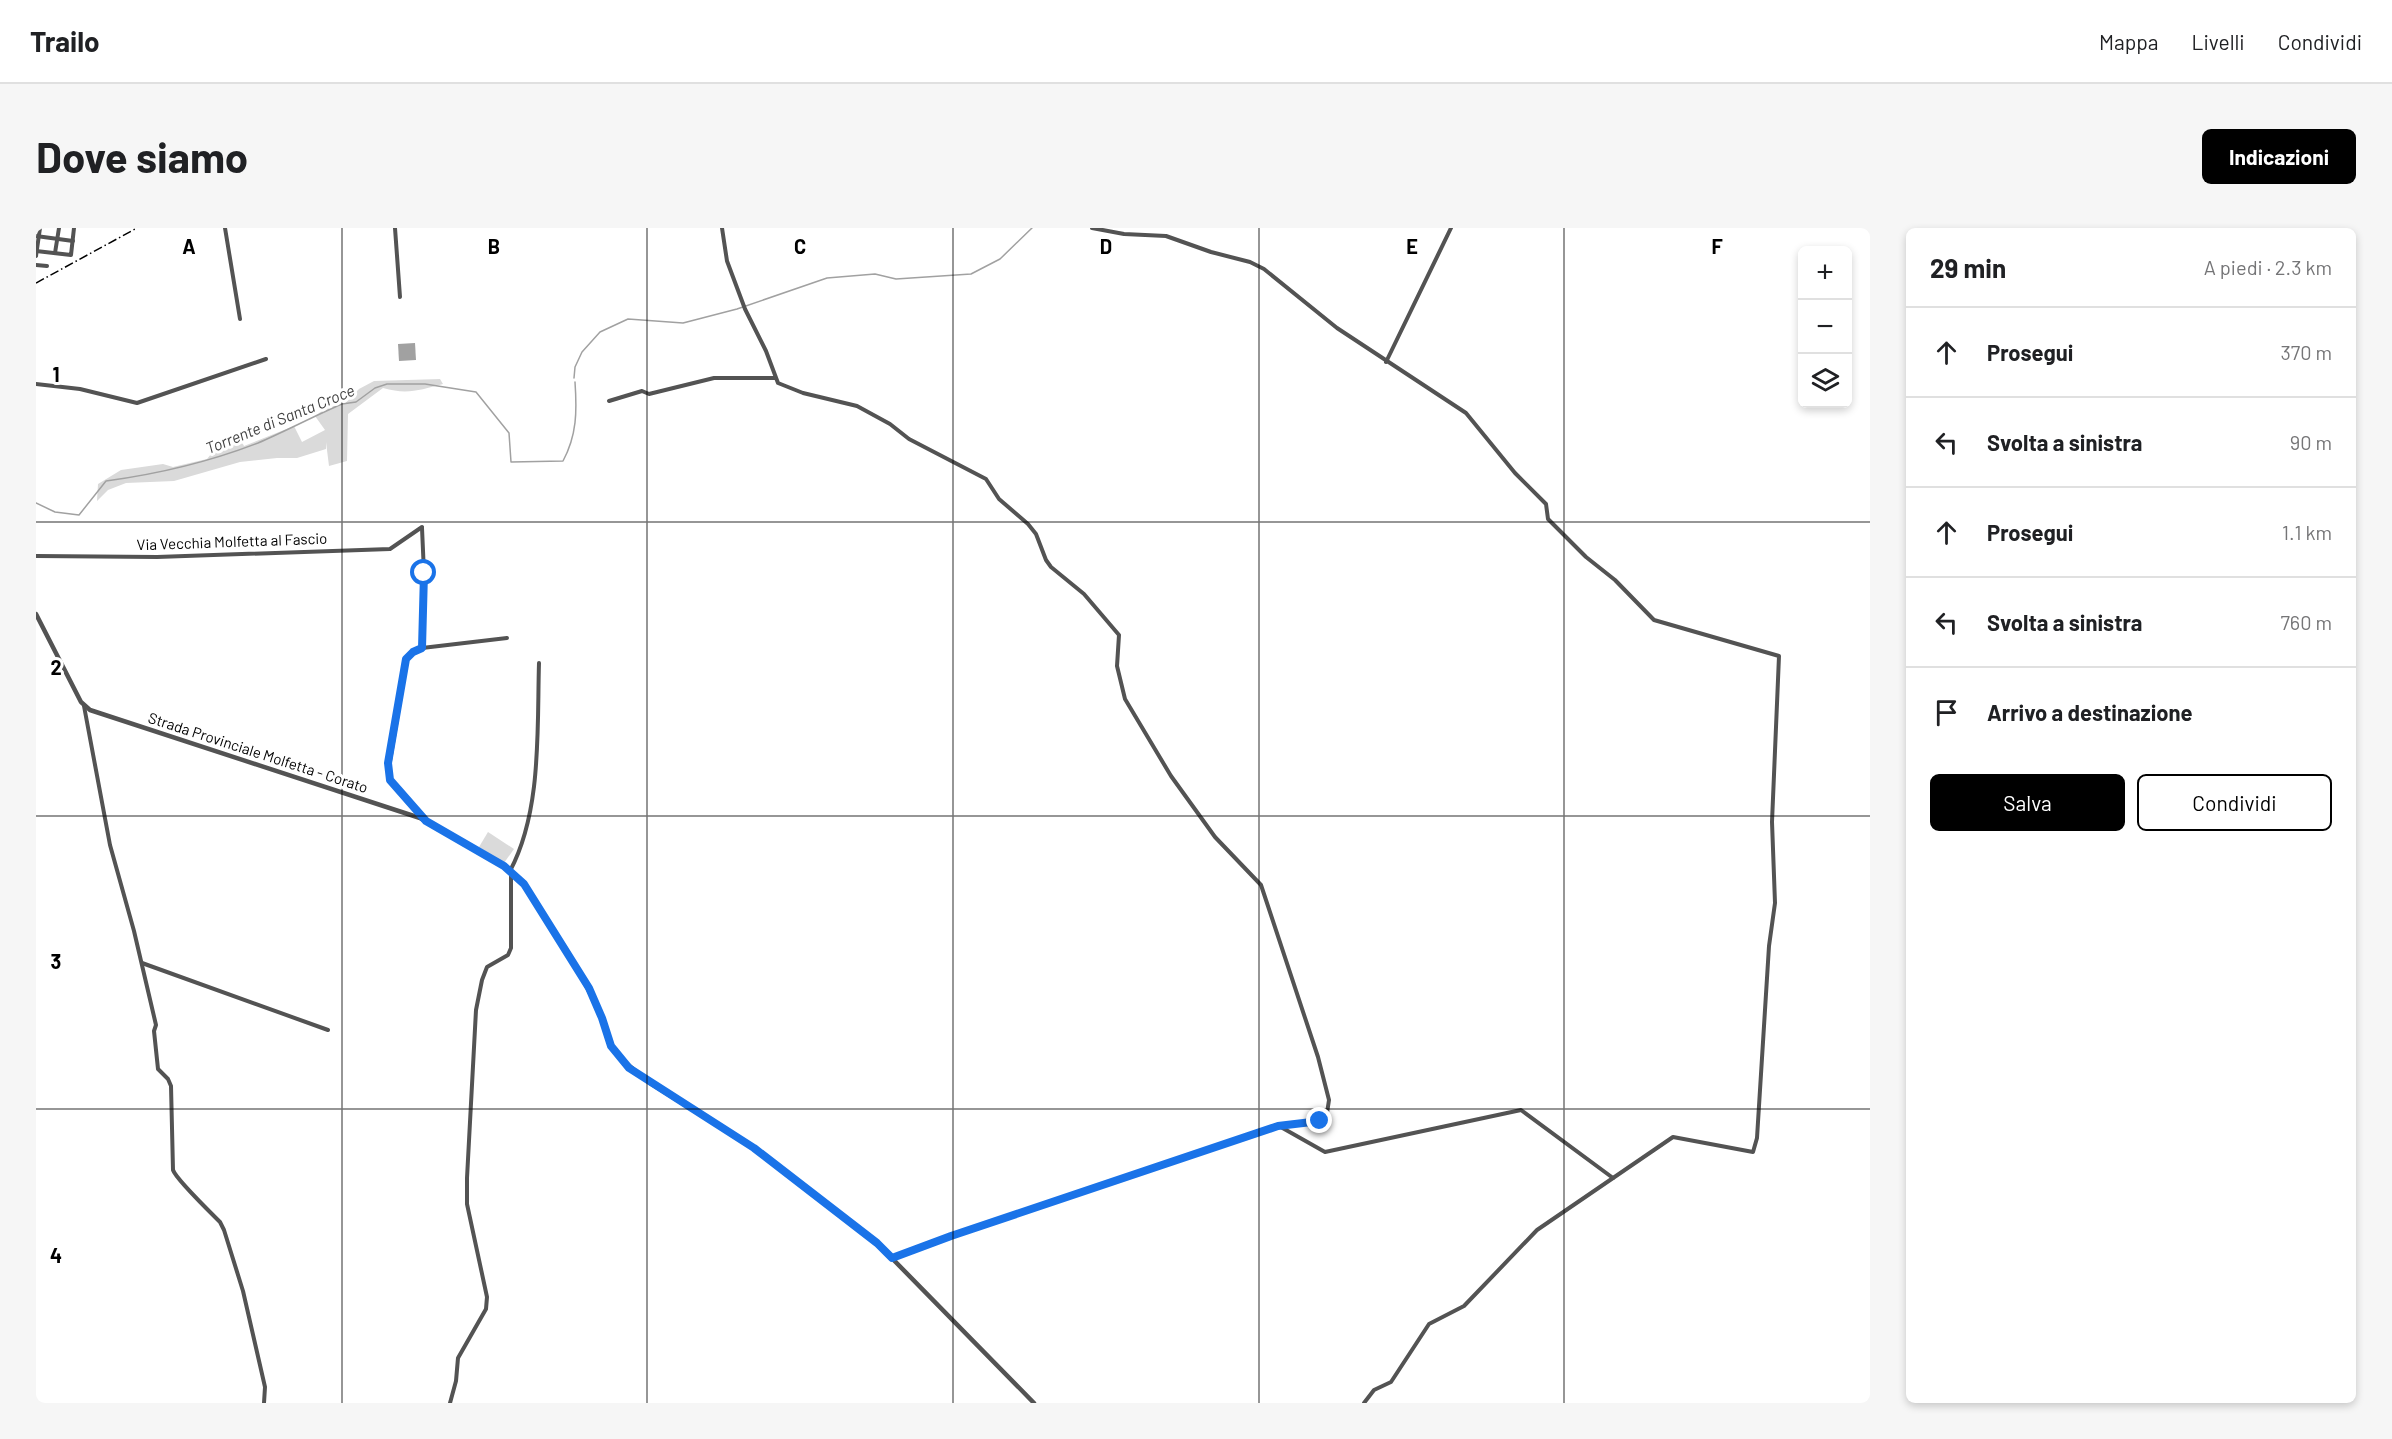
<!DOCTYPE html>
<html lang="it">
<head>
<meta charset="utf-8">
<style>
	:root { --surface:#fff; --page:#f6f6f6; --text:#202124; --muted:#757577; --line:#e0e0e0; --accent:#000 }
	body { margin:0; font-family:Barlow,sans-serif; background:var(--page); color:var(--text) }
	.controls { position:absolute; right:18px; top:18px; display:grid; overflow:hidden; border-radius:9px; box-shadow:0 3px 9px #0003 }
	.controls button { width:54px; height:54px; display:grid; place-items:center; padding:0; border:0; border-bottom:2px solid var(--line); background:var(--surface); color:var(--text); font:30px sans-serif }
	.stop { position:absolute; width:18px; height:18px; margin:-14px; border:4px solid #1a73e8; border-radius:50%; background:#fff }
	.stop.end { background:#1a73e8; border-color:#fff; box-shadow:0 2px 6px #0008 }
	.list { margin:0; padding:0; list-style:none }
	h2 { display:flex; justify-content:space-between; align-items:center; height:78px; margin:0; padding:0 24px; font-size:26px }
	h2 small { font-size:20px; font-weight:400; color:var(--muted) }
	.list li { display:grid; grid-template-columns:39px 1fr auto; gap:18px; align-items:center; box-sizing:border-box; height:90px; padding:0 24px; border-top:2px solid var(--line) }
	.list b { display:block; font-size:22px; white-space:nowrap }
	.list em { font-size:20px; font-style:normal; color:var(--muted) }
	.actions { display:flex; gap:12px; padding:18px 24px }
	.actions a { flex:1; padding:14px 0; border:2px solid var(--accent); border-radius:9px; text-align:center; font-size:21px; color:var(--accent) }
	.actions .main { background:var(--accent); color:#fff }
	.icon { flex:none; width:33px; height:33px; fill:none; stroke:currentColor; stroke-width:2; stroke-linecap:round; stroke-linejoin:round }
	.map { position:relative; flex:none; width:1834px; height:1175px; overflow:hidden; border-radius:9px }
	header { display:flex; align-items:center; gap:36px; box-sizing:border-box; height:84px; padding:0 30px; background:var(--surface); border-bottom:2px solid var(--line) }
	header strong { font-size:28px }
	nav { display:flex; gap:33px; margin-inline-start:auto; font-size:21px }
	.intro { display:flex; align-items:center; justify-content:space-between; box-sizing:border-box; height:144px; padding:0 36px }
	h1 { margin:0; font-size:42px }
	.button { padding:15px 27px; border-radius:9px; background:var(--accent); color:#fff; font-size:21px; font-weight:700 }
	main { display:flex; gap:36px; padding:0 36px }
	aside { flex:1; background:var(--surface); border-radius:9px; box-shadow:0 3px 9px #0003 }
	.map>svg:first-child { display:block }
	.green { fill:#dadada }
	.water { fill:#a1a1a1 }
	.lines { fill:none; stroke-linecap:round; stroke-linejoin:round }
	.stream { stroke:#a1a1a1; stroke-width:1.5 }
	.minor { stroke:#535353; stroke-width:4 }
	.tertiary { stroke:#535353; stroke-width:4.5 }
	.rail { stroke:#000; stroke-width:1.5; stroke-dasharray:9 3 1.5 3; stroke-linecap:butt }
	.route { stroke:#1a73e8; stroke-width:8 }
	.grid { fill:none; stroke:#000; stroke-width:1.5; stroke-opacity:0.55 }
	.labels { text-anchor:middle; stroke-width:6; stroke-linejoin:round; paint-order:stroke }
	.street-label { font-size:15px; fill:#000; stroke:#fff }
	.water-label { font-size:16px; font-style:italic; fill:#424242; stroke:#fff }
	.grid-label { font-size:20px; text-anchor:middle; font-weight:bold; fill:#000; stroke:#fff; stroke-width:6; stroke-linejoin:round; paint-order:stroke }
</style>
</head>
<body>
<header>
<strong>Trailo</strong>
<nav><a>Mappa</a><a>Livelli</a><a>Condividi</a></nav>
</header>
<div class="intro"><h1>Dove siamo</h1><a class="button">Indicazioni</a></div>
<main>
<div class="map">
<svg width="1834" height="1175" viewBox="0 0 1834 1175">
	<rect width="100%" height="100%" fill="#fff"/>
	<g class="green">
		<path d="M404,151L407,156C384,162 371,167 347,160L312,186L311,233L293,238L290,214V221L261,230H241L204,234L138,253L90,255L72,262L61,273L62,256L85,242L127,236L137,239L171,231L180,220L202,206L208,218L258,198L266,214L289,202L279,188L290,180L309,175L323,161L338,153Z"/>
		<polygon points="452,604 478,621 468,635 443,619"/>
	</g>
	<polygon class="water" points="379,115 380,132 363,133 362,116"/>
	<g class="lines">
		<g class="stream">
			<polyline points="538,150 539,139 546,124 564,104 592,91 647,95 701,81 791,50 839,46 860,51 935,46 964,31 996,0"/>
			<path d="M0,275L19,284L43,287L70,253C122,246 173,234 222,215C250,203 278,188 306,176L320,174L339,160L351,156H389L440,164L473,205L475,234L527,233C541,207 541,183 539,154"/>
		</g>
		<g class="minor">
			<polyline points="189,0 204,91"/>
			<polyline points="359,0 364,69"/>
			<polyline points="686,0 691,33 709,81 730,123 742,155 767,165 821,178 854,196 873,211 950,251 963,271 992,296 1000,306 1010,332 1015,339 1048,366 1083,407 1081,438 1089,471 1135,548 1179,609 1225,657 1282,829 1293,872 1291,885 1284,893 1242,898 915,1008 856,1031"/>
			<polyline points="1056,0 1088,6 1130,8 1175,24 1214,34 1228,41 1301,100 1430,185 1479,245 1510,276 1512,291 1550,329 1579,352 1618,392 1743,428 1736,594 1739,675 1733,718 1721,910 1717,924 1637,909 1501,1002 1428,1078 1393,1096 1355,1154 1338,1162 1328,1175"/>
			<polyline points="0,8 37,13"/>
			<polyline points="0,23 35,27 38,0"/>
			<polyline points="19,25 23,0"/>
			<polyline points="0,28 4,0"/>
			<polyline points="0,37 11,38"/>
			<polyline points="1350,134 1415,0"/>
			<polyline points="0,156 44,161 101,175 230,131"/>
			<polyline points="573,173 606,163 613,166 678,150 739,150"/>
			<polyline points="386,300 388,345 386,420 377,424 371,431 352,545 354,552 390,592"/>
			<polyline points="0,328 121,329 354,321 386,299"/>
			<polyline points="386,420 471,410"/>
			<path d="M48,478L74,617L98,703L120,797L118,803L122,841L132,851L135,858L137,942C140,951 175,985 184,994L188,1002L207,1063L229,1159L228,1175"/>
			<path d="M474,643C506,583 501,501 503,435"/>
			<polyline points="106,735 292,802"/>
			<polyline points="1243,898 1289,924 1485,882 1577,950"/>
			<polyline points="414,1175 420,1153 422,1130 450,1081 451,1069 431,976 431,950 440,782 446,752 451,739 472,727 475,720 475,644"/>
		</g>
		<polyline class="tertiary" points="0,386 45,474 54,482 384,590 468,638 488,656 533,726 561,778 575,818 585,831 614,855 718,920 841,1015 998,1175"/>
		<polyline class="rail" points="0,55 101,0"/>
	</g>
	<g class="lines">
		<polyline class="route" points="388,345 386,420 377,424 370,431 352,535 354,552 390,593 468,638 488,656 553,760 566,790 575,818 593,840 718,920 841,1015 856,1030 915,1008 1242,898 1284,893"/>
	</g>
	<path class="grid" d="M306,0V1175M611,0V1175M917,0V1175M1223,0V1175M1528,0V1175M0,294H1834M0,588H1834M0,881H1834"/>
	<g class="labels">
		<g class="street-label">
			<text transform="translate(196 314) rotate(-2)" y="5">Via Vecchia Molfetta al Fascio</text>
			<text transform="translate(222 525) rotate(18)" y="5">Strada Provinciale Molfetta - Corato</text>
		</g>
		<g class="water-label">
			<text transform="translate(244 191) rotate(-22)" y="6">Torrente di Santa Croce</text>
		</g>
	</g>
	<g class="grid-label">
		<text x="153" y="26">A</text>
		<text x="458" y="26">B</text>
		<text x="764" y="26">C</text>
		<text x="1070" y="26">D</text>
		<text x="1376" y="26">E</text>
		<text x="1681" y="26">F</text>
		<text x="20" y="154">1</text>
		<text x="20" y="447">2</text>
		<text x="20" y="741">3</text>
		<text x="20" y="1035">4</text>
	</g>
</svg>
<div class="controls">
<button>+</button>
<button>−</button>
<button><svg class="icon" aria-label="layers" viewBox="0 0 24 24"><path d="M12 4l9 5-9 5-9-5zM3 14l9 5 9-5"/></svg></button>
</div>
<div class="stop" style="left:388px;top:345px"></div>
<div class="stop end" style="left:1284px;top:893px"></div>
</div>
<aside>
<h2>29 min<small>A piedi · 2.3 km</small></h2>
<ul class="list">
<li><svg class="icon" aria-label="ahead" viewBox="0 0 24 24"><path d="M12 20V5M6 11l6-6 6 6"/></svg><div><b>Prosegui</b></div><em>370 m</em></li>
<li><svg class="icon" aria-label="left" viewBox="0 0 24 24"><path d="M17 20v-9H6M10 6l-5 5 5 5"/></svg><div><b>Svolta a sinistra</b></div><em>90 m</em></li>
<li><svg class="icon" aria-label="ahead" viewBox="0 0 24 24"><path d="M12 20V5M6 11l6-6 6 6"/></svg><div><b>Prosegui</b></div><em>1.1 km</em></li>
<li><svg class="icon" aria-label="left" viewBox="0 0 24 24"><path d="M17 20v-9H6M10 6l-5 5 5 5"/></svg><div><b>Svolta a sinistra</b></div><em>760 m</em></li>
<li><svg class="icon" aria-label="arrive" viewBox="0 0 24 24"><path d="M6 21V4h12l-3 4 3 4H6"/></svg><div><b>Arrivo a destinazione</b></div></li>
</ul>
<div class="actions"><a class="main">Salva</a><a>Condividi</a></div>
</aside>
</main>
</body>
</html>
